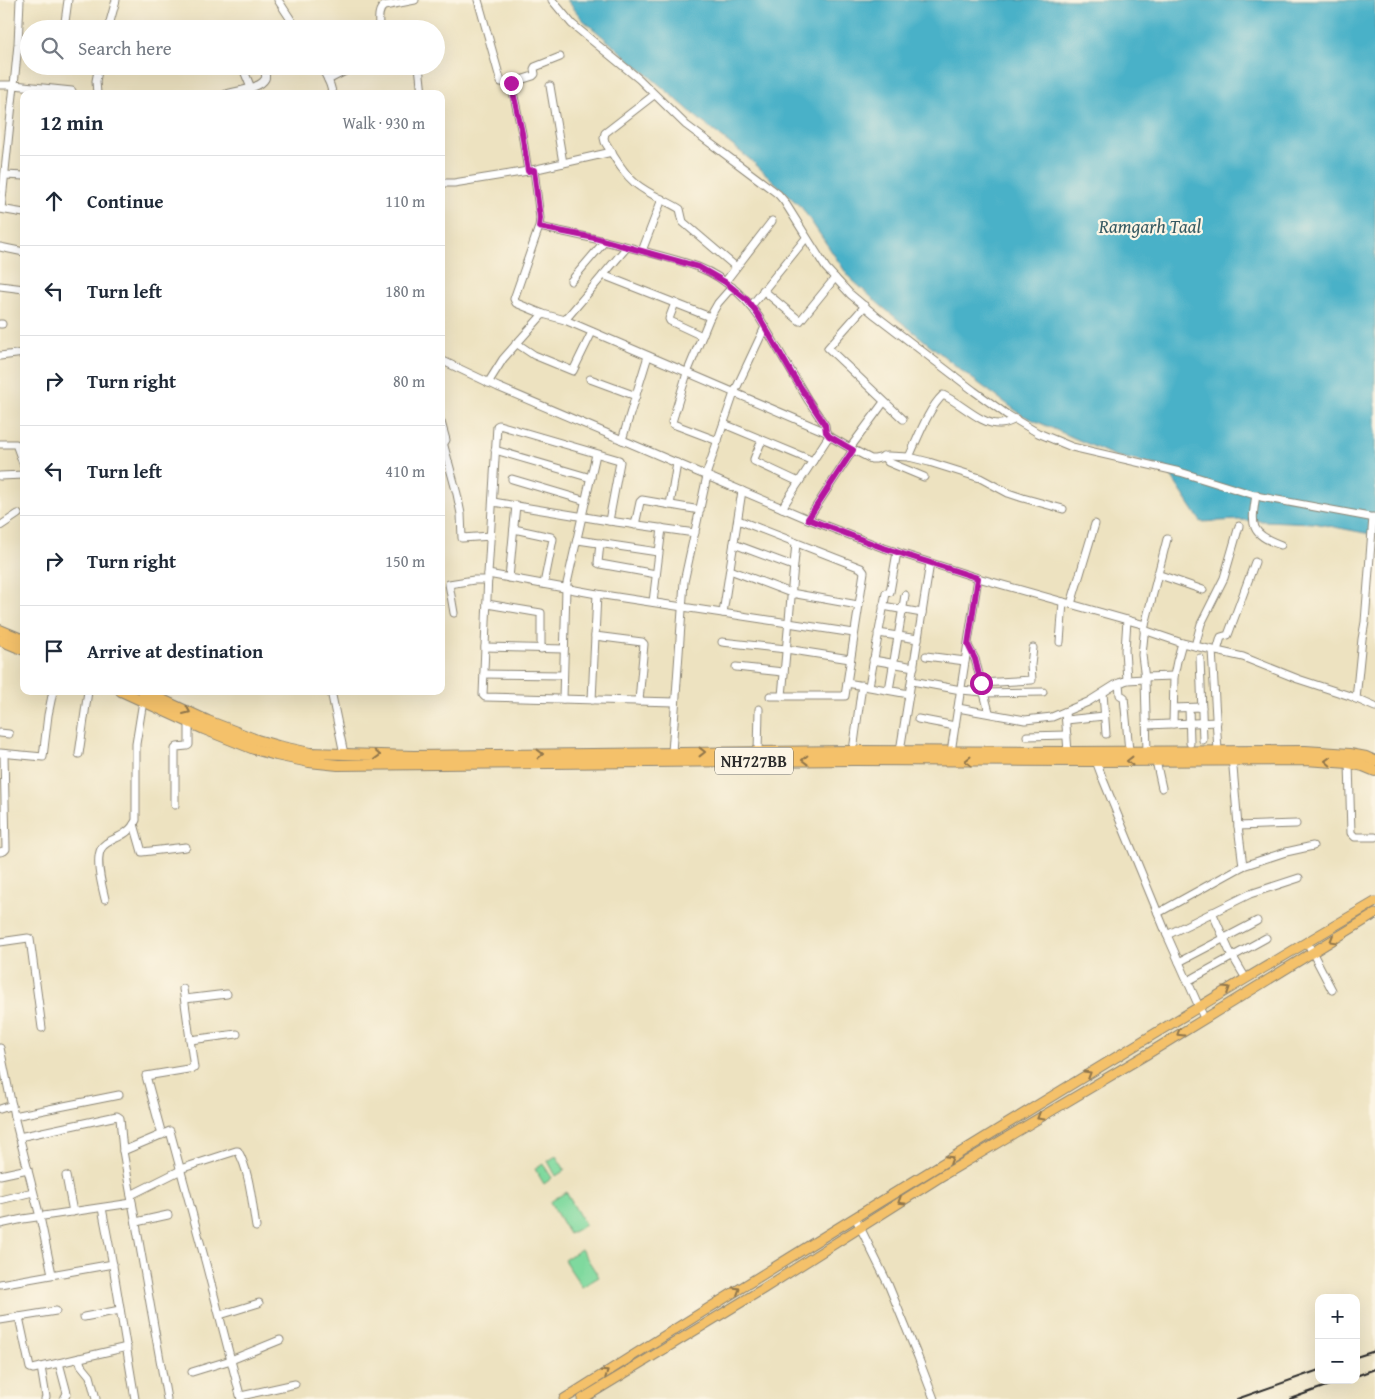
<!DOCTYPE html>
<html lang="en">
<head>
<meta charset="utf-8">
<style>
	:root { --surface:#fff; --page:#f2f2f3; --text:#1f2937; --muted:#747a83; --line:#e0e1e3 }
	body { margin:0; font-family:"Gentium Book Plus",serif; background:var(--page); color:var(--text) }
	.controls { position:absolute; right:15px; bottom:15px; display:grid; overflow:hidden; border-radius:10px; box-shadow:0 5px 20px #0002 }
	.controls button { width:45px; height:45px; display:grid; place-items:center; padding:0; border:0; border-bottom:1px solid var(--line); background:var(--surface); color:var(--text); font:25px sans-serif }
	.stop { position:absolute; width:15px; height:15px; margin:-11px; border:4px solid #b5179e; border-radius:50%; background:#fff }
	.stop.end { background:#b5179e; border-color:#fff; box-shadow:0 1px 5px #0008 }
	.list { margin:0; padding:0; list-style:none }
	h2 { display:flex; justify-content:space-between; align-items:center; height:65px; margin:0; padding:0 20px; font-size:21px }
	h2 small { font-size:16px; font-weight:400; color:var(--muted) }
	.list li { display:grid; grid-template-columns:32px 1fr auto; gap:15px; align-items:center; box-sizing:border-box; height:90px; padding:0 20px; border-top:1px solid var(--line) }
	.list b { display:block; font-size:19px; white-space:nowrap }
	.list em { font-size:16px; font-style:normal; color:var(--muted) }
	.icon { flex:none; width:28px; height:28px; fill:none; stroke:currentColor; stroke-width:2; stroke-linecap:round; stroke-linejoin:round }
	.map { position:relative; flex:none; width:1375px; height:1399px; overflow:hidden }
	.search { position:absolute; background:var(--surface); box-shadow:0 5px 20px #0002; left:20px; top:20px; width:425px; height:55px; display:flex; align-items:center; gap:12px; box-sizing:border-box; padding:0 18px; border-radius:28px; color:var(--muted); font-size:19px }
	.panel { position:absolute; background:var(--surface); box-shadow:0 5px 20px #0002; left:20px; top:90px; width:425px; height:605px; border-radius:10px }
	.map>svg:first-child { display:block }
	.green { fill:#7fd99e; stroke:#558264 }
	.water { fill:#49b1c8; stroke:#3a6e7a }
	.lines { fill:none; stroke-linecap:round; stroke-linejoin:round }
	.minor-casing { stroke:#8c8676; stroke-width:9 }
	.major-casing { stroke:#8c8676; stroke-width:11 }
	.highway-casing { stroke:#8c8676; stroke-width:12 }
	.minor { stroke:#fff; stroke-width:7 }
	.major { stroke:#f4c16b; stroke-width:9 }
	.highway { stroke:#f4c16b; stroke-width:10 }
	.rail { stroke:#2b2b2b; stroke-width:2 }
	.oneway { stroke:#90764b }
	.route { stroke:#b5179e; stroke-width:6 }
	.labels { text-anchor:middle; stroke-width:4.5; stroke-linejoin:round; paint-order:stroke }
	.shield { fill:#fcf5e5; stroke:#6a6863; stroke-width:1 }
	.shield-label { font-size:16px; font-weight:bold; fill:#2b2b2b }
	.water-label { font-size:19px; font-style:italic; fill:#365a62; stroke:#fcf5e5 }
</style>
</head>
<body>
<div class="map">
<svg width="1375" height="1399" viewBox="0 0 1375 1399">
	<rect width="100%" height="100%" fill="#fcf5e5"/>
	<filter id="ink" filterUnits="userSpaceOnUse"><feTurbulence type="fractalNoise" baseFrequency=".02" numOctaves="2"/><feDisplacementMap in="SourceGraphic" scale="10" xChannelSelector="R" yChannelSelector="G"/><feConvolveMatrix kernelMatrix="1 2 1 2 8 2 1 2 1" color-interpolation-filters="sRGB"/></filter>
	<filter id="wash" filterUnits="userSpaceOnUse"><feTurbulence type="fractalNoise" baseFrequency=".0096" numOctaves="4" result="noise"/><feDisplacementMap in="SourceGraphic" scale="20" xChannelSelector="R" yChannelSelector="G"/><feGaussianBlur stdDeviation="1.12" result="paint"/><feColorMatrix in="noise" values="0 0 0 0 0 0 0 0 0 0 0 0 0 0 0 0 0 1.4 0 .05"/><feComposite in="paint" operator="in"/></filter>
	<g filter="url(#wash)">
		<rect width="100%" height="100%" fill="#ede2c0"/>
		<g class="green">
			<polygon points="556,1156 565,1170 556,1176 548,1161"/>
			<polygon points="543,1164 552,1178 544,1184 535,1169"/>
			<polygon points="566,1192 585,1225 569,1234 550,1202"/>
			<polygon points="581,1249 599,1277 582,1287 564,1260"/>
		</g>
		<polygon class="water" points="567,0 1375,0 1375,535 1314,523 1238,520 1201,522 1165,467 1115,456 1022,415 966,374 880,305 849,277 802,208 752,161 700,120 668,92 583,20"/>
	</g>
	<g filter="url(#ink)">
		<g class="lines">
			<defs>
				<g id="minor">
					<polyline points="20,0 18,44 14,85 72,91"/>
					<polyline points="278,0 297,29"/>
					<polyline points="478,0 501,82 511,83 522,133 528,171"/>
					<polyline points="552,0 572,24 639,79 686,125 778,194 784,201 826,268 850,294 875,315 974,391 1006,414 1038,433 1072,447 1180,472 1261,497 1375,518"/>
					<polyline points="64,29 68,0"/>
					<polyline points="108,29 116,0"/>
					<path d="M379,29C379,21 377,10 384,6L415,0"/>
					<polyline points="242,66 251,88"/>
					<path d="M321,66C325,75 332,84 332,94"/>
					<polyline points="419,66 422,94"/>
					<polyline points="328,80 355,66"/>
					<polyline points="511,83 533,76 535,74 534,69 535,67 560,57"/>
					<polyline points="0,85 14,85 1,209"/>
					<polyline points="550,86 563,163"/>
					<polyline points="97,94 96,81 99,66"/>
					<path d="M226,94C235,91 260,89 265,79C267,75 264,70 263,66"/>
					<path d="M654,95L605,133L604,138L605,142C614,156 622,172 635,183C648,194 665,200 680,209L683,222L736,267"/>
					<path d="M534,170L540,218L539,227C575,234 611,242 647,252C664,257 682,261 698,267C726,278 751,301 765,327L734,393L706,475"/>
					<polyline points="5,175 24,176"/>
					<polyline points="441,183 454,183 528,171 612,152"/>
					<polyline points="0,209 24,213"/>
					<polyline points="539,227 514,299 516,303 543,314 565,320 826,432 829,436 850,448 871,459 875,459 888,456 909,457 929,462 980,478 1008,493 1023,498 1063,509"/>
					<polyline points="0,247 24,252"/>
					<polyline points="642,251 662,199"/>
					<polyline points="603,275 710,317"/>
					<polyline points="571,281 605,241"/>
					<polyline points="725,282 772,221"/>
					<polyline points="0,286 24,289"/>
					<polyline points="763,290 800,321 835,278"/>
					<polyline points="675,303 669,319 670,321 702,336"/>
					<polyline points="751,306 806,238"/>
					<polyline points="865,306 828,348 903,419"/>
					<polyline points="565,320 627,247"/>
					<polyline points="0,324 2,324"/>
					<polyline points="765,327 808,400 825,425 826,432"/>
					<polyline points="516,343 534,355 573,371 592,332"/>
					<polyline points="0,356 24,353"/>
					<polyline points="441,360 498,387 707,476 684,582 672,752"/>
					<polyline points="590,379 636,396"/>
					<polyline points="488,383 503,359 543,314"/>
					<polyline points="441,422 446,440 443,445"/>
					<polyline points="724,424 813,461"/>
					<polyline points="622,440 648,356"/>
					<polyline points="762,440 754,459 754,461 799,482"/>
					<polyline points="718,441 673,424 672,422 687,373 710,317 718,303 732,287"/>
					<polyline points="0,444 16,444 24,466"/>
					<polyline points="441,445 444,446 457,494 461,514 462,538 491,536"/>
					<polyline points="850,448 884,402"/>
					<polyline points="495,450 591,478"/>
					<polyline points="883,456 888,462 924,477"/>
					<path d="M909,457C918,438 928,409 943,395C961,403 981,425 1000,424C1006,424 1011,421 1016,419"/>
					<polyline points="0,476 24,475"/>
					<polyline points="707,476 808,519 881,547 978,578 1145,625 1142,655 1145,679 1147,752"/>
					<polyline points="512,479 586,501"/>
					<path d="M1256,495C1251,526 1250,534 1281,545"/>
					<polyline points="493,502 609,521 695,533"/>
					<polyline points="670,505 677,463"/>
					<polyline points="782,508 829,436"/>
					<polyline points="808,519 853,450"/>
					<polyline points="738,520 861,568 864,572 845,696 770,696"/>
					<polyline points="609,521 620,462 619,460 499,425 497,426 488,574 483,695 485,697 675,702"/>
					<polyline points="635,525 640,502 642,500 700,510"/>
					<polyline points="0,526 18,514"/>
					<polyline points="514,529 551,537 553,539 544,584"/>
					<polyline points="578,540 658,552"/>
					<polyline points="600,543 598,563 600,564 656,574"/>
					<polyline points="734,544 793,566"/>
					<polyline points="730,570 791,593 858,605"/>
					<polyline points="488,574 597,594 854,633"/>
					<polyline points="1157,574 1203,590"/>
					<polyline points="509,578 516,505"/>
					<polyline points="890,592 897,552"/>
					<polyline points="653,602 662,528"/>
					<polyline points="487,604 541,613 541,649"/>
					<polyline points="1071,604 1095,524"/>
					<polyline points="883,606 922,613"/>
					<polyline points="454,613 449,584 474,580 488,580"/>
					<polyline points="723,613 742,491"/>
					<polyline points="1127,620 1125,650 1127,680"/>
					<polyline points="1145,625 1167,539"/>
					<polyline points="1144,630 1182,643 1243,657 1298,679 1350,696 1375,707"/>
					<polyline points="878,633 918,639"/>
					<polyline points="595,636 642,642 644,644 639,701"/>
					<polyline points="722,642 786,649 850,659"/>
					<polyline points="1060,642 1063,602"/>
					<polyline points="968,646 975,659 989,712"/>
					<polyline points="1195,646 1201,624 1224,578 1239,526"/>
					<polyline points="485,647 564,649"/>
					<polyline points="1212,650 1218,751"/>
					<polyline points="1217,651 1221,637 1228,635 1255,562"/>
					<polyline points="926,656 965,661"/>
					<polyline points="1200,658 1203,740"/>
					<polyline points="873,660 914,667"/>
					<polyline points="736,667 783,672"/>
					<polyline points="484,674 563,675"/>
					<polyline points="1144,677 1174,676"/>
					<polyline points="912,681 961,690 983,692"/>
					<polyline points="847,683 909,694"/>
					<polyline points="981,683 1032,680 1031,665 1033,648"/>
					<polyline points="1119,683 1120,695 1124,697 1129,751"/>
					<polyline points="869,686 886,593"/>
					<polyline points="889,690 905,595"/>
					<polyline points="331,691 344,754"/>
					<polyline points="984,693 1043,692"/>
					<polyline points="1103,693 1106,734"/>
					<polyline points="782,696 796,543"/>
					<polyline points="563,699 566,588 596,454"/>
					<polyline points="1356,699 1362,639 1365,622 1373,517"/>
					<polyline points="592,700 597,594"/>
					<polyline points="958,708 1025,720 1052,717 1088,702 1115,685 1127,680 1145,679"/>
					<polyline points="1174,708 1202,707"/>
					<polyline points="1189,708 1190,743"/>
					<polyline points="1065,712 1068,752"/>
					<polyline points="918,719 955,726"/>
					<polyline points="1066,720 1104,716"/>
					<polyline points="1173,724 1174,676 1177,661 1182,643"/>
					<polyline points="1147,725 1217,722"/>
					<polyline points="0,733 9,734"/>
					<polyline points="1027,736 1067,735"/>
					<polyline points="853,751 862,685"/>
					<polyline points="900,751 930,563"/>
					<polyline points="758,752 759,709"/>
					<polyline points="951,752 978,578"/>
					<polyline points="0,753 43,757 48,715 53,691"/>
					<polyline points="79,754 88,691"/>
					<polyline points="1232,756 1238,826 1243,866"/>
					<polyline points="1096,757 1096,761 1102,777 1167,935 1204,1018"/>
					<polyline points="1156,761 1162,788"/>
					<polyline points="1349,763 1351,833 1355,837 1375,837"/>
					<polyline points="175,805 175,749 177,747 187,746 189,745 189,722"/>
					<polyline points="134,824 142,852 186,847"/>
					<polyline points="1238,826 1296,824"/>
					<polyline points="0,852 4,851 6,849 4,754"/>
					<path d="M105,899C102,886 95,861 101,849C106,838 128,839 136,820V744L143,701"/>
					<polyline points="1212,912 1229,950 1245,977"/>
					<polyline points="1158,913 1243,866 1286,852 1313,846"/>
					<polyline points="1167,935 1250,894 1299,878"/>
					<polyline points="0,942 28,938 30,939 42,1028"/>
					<polyline points="1307,942 1332,990"/>
					<polyline points="1179,962 1257,921"/>
					<polyline points="1188,981 1266,938"/>
					<polyline points="185,999 227,994"/>
					<polyline points="190,1040 237,1034"/>
					<polyline points="0,1048 14,1116 40,1217 52,1274"/>
					<polyline points="0,1109 12,1105"/>
					<polyline points="14,1116 119,1095"/>
					<polyline points="162,1135 146,1076 194,1068 183,989"/>
					<polyline points="19,1137 117,1116 120,1118 123,1151 167,1399"/>
					<polyline points="123,1151 170,1131 206,1264 241,1399"/>
					<path d="M180,1169L236,1151H238C250,1172 252,1204 256,1227"/>
					<polyline points="0,1175 28,1169"/>
					<polyline points="66,1176 73,1212"/>
					<polyline points="131,1195 181,1170"/>
					<polyline points="0,1200 33,1192"/>
					<polyline points="102,1208 112,1260 135,1399"/>
					<polyline points="855,1217 888,1284 918,1357 934,1399"/>
					<polyline points="136,1222 168,1215"/>
					<polyline points="0,1224 23,1219 132,1203"/>
					<polyline points="0,1284 113,1264"/>
					<polyline points="220,1315 259,1303"/>
					<polyline points="19,1317 30,1368 33,1369 127,1347"/>
					<polyline points="84,1317 120,1310"/>
					<polyline points="0,1320 56,1311"/>
					<polyline points="79,1358 81,1365 90,1376 96,1399"/>
					<polyline points="59,1363 67,1393 64,1399"/>
					<polyline points="41,1367 46,1397 45,1399"/>
					<polyline points="192,1372 231,1360 280,1340"/>
					<polyline points="241,1396 295,1384"/>
				</g>
				<g id="major">
					<path d="M564,1399C695,1316 826,1235 958,1154C1096,1069 1235,984 1375,902"/>
					<polyline points="582,1399 763,1289 940,1177 1149,1053 1375,914"/>
				</g>
				<g id="highway">
					<polyline points="0,630 24,640"/>
					<polyline points="0,640 24,650"/>
					<polyline points="121,691 204,729 254,749 276,755 309,762 338,765 853,760 1096,761 1305,760 1349,763 1363,766 1375,771"/>
					<polyline points="143,691 208,721 257,740 278,746 310,753 414,756 853,751 1068,752 1305,751 1350,754 1366,757 1375,761"/>
				</g>
			</defs>
			<use href="#minor" class="minor-casing"/>
			<use href="#major" class="major-casing"/>
			<use href="#highway" class="highway-casing"/>
			<use href="#minor" class="minor"/>
			<use href="#major" class="major"/>
			<use href="#highway" class="highway"/>
			<g class="rail">
				<polyline points="1356,1357 1375,1351"/>
				<polyline points="1356,1376 1375,1369"/>
				<polyline points="1237,1399 1319,1370"/>
				<polyline points="1290,1399 1343,1380"/>
			</g>
		</g>
		<defs><path id="oneway-chevron" d="M-2-3.5L2.5 0L-2 3.5" fill="none" stroke-width="1.6" stroke-linecap="round" stroke-linejoin="round" transform="scale(1.25)"/></defs>
		<g class="oneway">
			<use href="#oneway-chevron" transform="translate(187 711) rotate(24)"/>
			<use href="#oneway-chevron" transform="translate(702 752)"/>
			<use href="#oneway-chevron" transform="translate(540 754) rotate(-1)"/>
			<use href="#oneway-chevron" transform="translate(377 755) rotate(2)"/>
			<use href="#oneway-chevron" transform="translate(805 760) rotate(179)"/>
			<use href="#oneway-chevron" transform="translate(968 761) rotate(-180)"/>
			<use href="#oneway-chevron" transform="translate(1130 761) rotate(180)"/>
			<use href="#oneway-chevron" transform="translate(1328 761) rotate(-177)"/>
			<use href="#oneway-chevron" transform="translate(1333 940) rotate(149)"/>
			<use href="#oneway-chevron" transform="translate(1227 989) rotate(-32)"/>
			<use href="#oneway-chevron" transform="translate(1180 1033) rotate(148)"/>
			<use href="#oneway-chevron" transform="translate(1088 1074) rotate(-31)"/>
			<use href="#oneway-chevron" transform="translate(1040 1117) rotate(149)"/>
			<use href="#oneway-chevron" transform="translate(950 1159) rotate(-32)"/>
			<use href="#oneway-chevron" transform="translate(901 1201) rotate(148)"/>
			<use href="#oneway-chevron" transform="translate(737 1290) rotate(-31)"/>
			<use href="#oneway-chevron" transform="translate(605 1373) rotate(-33)"/>
		</g>
	</g>
	<g class="lines" filter="url(#ink)">
		<polyline class="route" points="511,83 522,133 528,171 534,170 540,218 539,227 595,238 699,267 725,282 747,300 758,315 792,374 825,425 826,432 829,436 853,450 808,519 881,547 978,578 968,645 975,659 981,683"/>
	</g>
	<g class="labels">
		<rect class="shield" x="715" y="747.5" width="78" height="27" rx="4"/>
		<g class="shield-label">
			<text x="754" y="767">NH727BB</text>
		</g>
		<g class="water-label">
			<text x="1150" y="233">Ramgarh Taal</text>
		</g>
	</g>
</svg>
<div class="controls">
<button>+</button>
<button>−</button>
</div>
<div class="stop" style="left:981px;top:683px"></div>
<div class="stop end" style="left:511px;top:83px"></div>
<div class="search"><svg class="icon" aria-label="search" viewBox="0 0 24 24"><circle cx="10" cy="10" r="6"/><path d="M15 15l6 6"/></svg>Search here</div>
<section class="panel">
<h2>12 min<small>Walk · 930 m</small></h2>
<ul class="list">
<li><svg class="icon" aria-label="ahead" viewBox="0 0 24 24"><path d="M12 20V5M6 11l6-6 6 6"/></svg><div><b>Continue</b></div><em>110 m</em></li>
<li><svg class="icon" aria-label="left" viewBox="0 0 24 24"><path d="M17 20v-9H6M10 6l-5 5 5 5"/></svg><div><b>Turn left</b></div><em>180 m</em></li>
<li><svg class="icon" aria-label="right" viewBox="0 0 24 24"><path d="M7 20v-9h11M14 6l5 5-5 5"/></svg><div><b>Turn right</b></div><em>80 m</em></li>
<li><svg class="icon" aria-label="left" viewBox="0 0 24 24"><path d="M17 20v-9H6M10 6l-5 5 5 5"/></svg><div><b>Turn left</b></div><em>410 m</em></li>
<li><svg class="icon" aria-label="right" viewBox="0 0 24 24"><path d="M7 20v-9h11M14 6l5 5-5 5"/></svg><div><b>Turn right</b></div><em>150 m</em></li>
<li><svg class="icon" aria-label="arrive" viewBox="0 0 24 24"><path d="M6 21V4h12l-3 4 3 4H6"/></svg><div><b>Arrive at destination</b></div></li>
</ul>
</section>
</div>
</body>
</html>
